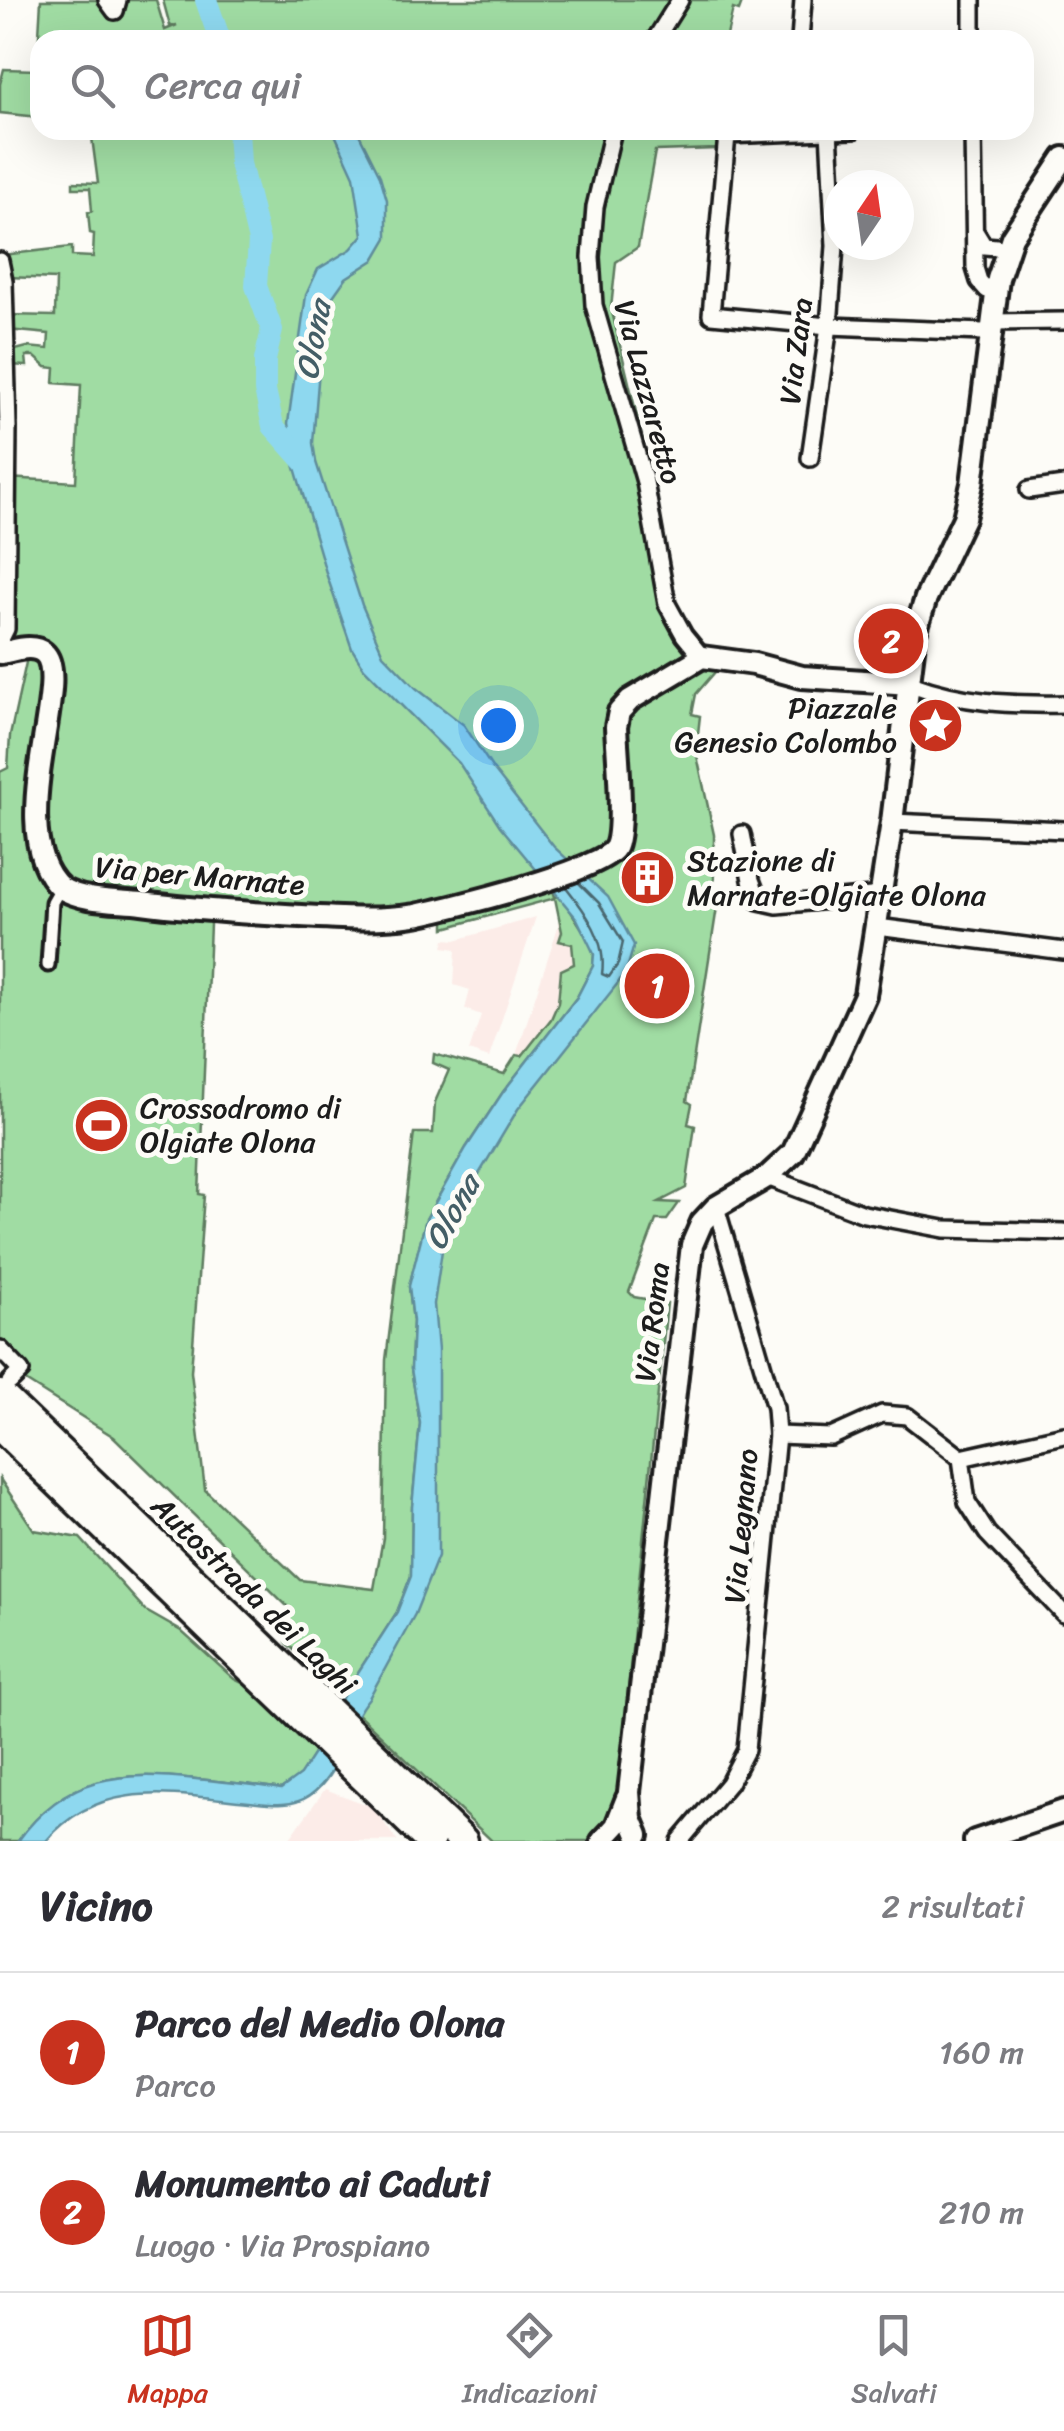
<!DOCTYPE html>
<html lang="it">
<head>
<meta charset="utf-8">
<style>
	:root { --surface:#fff; --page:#f2f2f3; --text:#2b2b33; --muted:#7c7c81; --line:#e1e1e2; --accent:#c8321e }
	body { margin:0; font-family:Sriracha,sans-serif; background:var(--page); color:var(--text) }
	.compass { position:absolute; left:824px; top:170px; width:90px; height:90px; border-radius:50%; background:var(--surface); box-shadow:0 10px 40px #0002; rotate:13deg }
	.you { position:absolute; left:498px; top:725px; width:35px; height:35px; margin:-25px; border:8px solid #fff; border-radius:50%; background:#1a73e8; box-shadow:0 0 0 15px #1a73e833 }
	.badge { display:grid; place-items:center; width:65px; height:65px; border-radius:50%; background:var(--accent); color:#fff; font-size:32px; font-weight:700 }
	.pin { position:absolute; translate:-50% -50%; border:5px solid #fff; box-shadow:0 2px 10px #0006 }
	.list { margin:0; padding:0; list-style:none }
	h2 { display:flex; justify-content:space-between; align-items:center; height:130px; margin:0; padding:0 40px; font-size:42px }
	h2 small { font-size:32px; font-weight:400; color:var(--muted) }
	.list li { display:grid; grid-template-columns:65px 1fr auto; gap:30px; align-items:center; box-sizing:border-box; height:160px; padding:0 40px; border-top:2px solid var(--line) }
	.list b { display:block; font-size:38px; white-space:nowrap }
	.list p { margin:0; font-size:32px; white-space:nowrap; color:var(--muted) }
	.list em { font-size:32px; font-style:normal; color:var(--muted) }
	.icon { flex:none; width:55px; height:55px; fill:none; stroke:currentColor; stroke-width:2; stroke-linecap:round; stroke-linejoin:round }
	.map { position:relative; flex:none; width:1064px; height:1841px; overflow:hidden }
	.search { position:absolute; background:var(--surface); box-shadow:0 10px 40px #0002; left:30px; right:30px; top:30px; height:110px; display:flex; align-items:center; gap:25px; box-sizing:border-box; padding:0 35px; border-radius:30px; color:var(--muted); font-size:38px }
	.sheet { height:450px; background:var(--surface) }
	nav { display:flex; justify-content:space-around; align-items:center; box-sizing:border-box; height:140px; border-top:2px solid var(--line); background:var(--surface); font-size:28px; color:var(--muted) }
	nav a { display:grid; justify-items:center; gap:5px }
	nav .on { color:var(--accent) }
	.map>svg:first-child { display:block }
	.built { fill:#fcece8 }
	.green { fill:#a0dca3; stroke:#5e7c60; stroke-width:2.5; fill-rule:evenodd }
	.water { fill:#8ed8ef; stroke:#608d9b; stroke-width:2.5 }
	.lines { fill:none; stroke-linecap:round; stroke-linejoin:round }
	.shore { stroke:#4a6770; stroke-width:2.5 }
	.river { stroke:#8ed8ef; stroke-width:22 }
	.pedestrian-casing { stroke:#1c1c1c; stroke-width:19 }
	.minor-casing { stroke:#1c1c1c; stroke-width:22 }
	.tertiary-casing { stroke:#1c1c1c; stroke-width:28 }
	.motorway-casing { stroke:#1c1c1c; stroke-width:35 }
	.pedestrian { stroke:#fdfcf7; stroke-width:11 }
	.minor { stroke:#fdfcf7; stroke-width:15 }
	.tertiary { stroke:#fdfcf7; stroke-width:20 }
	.motorway { stroke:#fdfcf7; stroke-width:28 }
	.labels { text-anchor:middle; stroke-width:10; stroke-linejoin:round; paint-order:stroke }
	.street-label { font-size:30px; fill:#1c1c1c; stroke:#fdfcf7 }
	.poi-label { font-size:30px; fill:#1c1c1c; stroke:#fdfcf7; text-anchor:start }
	.water-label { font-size:32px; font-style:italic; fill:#445e66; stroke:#fdfcf7 }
</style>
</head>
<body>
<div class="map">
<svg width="1064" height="1841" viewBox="0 0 1064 1841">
	<rect width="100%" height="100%" fill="#fdfcf7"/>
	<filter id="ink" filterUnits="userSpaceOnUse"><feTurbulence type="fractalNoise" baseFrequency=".01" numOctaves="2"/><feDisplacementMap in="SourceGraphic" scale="20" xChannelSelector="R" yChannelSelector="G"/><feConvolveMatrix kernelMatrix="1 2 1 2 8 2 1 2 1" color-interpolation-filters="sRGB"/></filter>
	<g filter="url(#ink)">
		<g class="built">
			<polygon points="536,917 489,1058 469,1051 481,1015 465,1009 470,990 454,985 456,949 443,947 445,939 456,940"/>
			<polygon points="558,917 562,932 572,944 574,964 561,970 558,1003 551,1019 522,1057 516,1055 558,927"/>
			<polygon points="325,1789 373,1807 397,1841 288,1841"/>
		</g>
		<g class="green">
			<polygon points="41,0 156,0 165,30 177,25 170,26 163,0 743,0 739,11 733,9 726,40 40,40 40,117 0,113 0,84 4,69 37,70"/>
			<path d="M91,130H704L719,139L716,149L655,151L638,247L616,262L611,308L649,466L674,607L697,644L721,665L696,694L692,714L700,716L696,751L714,835V898L717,907L687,1101L692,1104L688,1124L695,1126L686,1188L659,1202L679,1203L667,1220H656L629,1292L634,1297L667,1303L617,1798C612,1818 598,1823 592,1841H492L356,1712L418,1590L422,1275L475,1168L623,955L552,887L555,897L561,896L588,938L594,954L593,966L577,997L503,1092L466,1148L426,1219L409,1287L413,1321L411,1369L420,1423L412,1507L411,1576L397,1612L344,1694L286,1643L287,1606L114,1437L27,1382L0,1358V772L8,768L10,736L30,644L0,645V262L7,478L76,482L81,385L54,383L55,368L46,367L34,356H26L27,366L9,365L8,352L27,347L48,349L49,334L8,330L7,315L55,316L56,279L8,277L2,255L72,247V256L93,257L94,234L90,233L88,212L92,211L90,188H73V182L98,183ZM99,898L417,925L445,919V928L555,898L562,932L559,941L572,944L574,964L561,970L558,1003L551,1019L522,1056L516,1055L504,1074L434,1054L433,1063L449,1070L435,1102L433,1133H414L386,1360L383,1538L374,1589L300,1580L205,1490L191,1372L204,1195L199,1194L210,924L206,919Z"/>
			<path d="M0,1479L34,1530L80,1538L146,1611L181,1631L234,1679L257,1690L317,1749L300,1776L281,1789C253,1784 225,1782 196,1779C121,1771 66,1775 18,1841H0Z"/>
		</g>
		<path class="water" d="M333,130H357L380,176L387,200V238L374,260L346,278L324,309L313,443L316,462L362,605L383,654L416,688L464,725L493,769L554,847L608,897L634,945L627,969L618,983L518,1109L476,1179L443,1244L434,1304L438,1350V1556L415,1614L369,1698C344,1727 343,1773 309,1796C291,1808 269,1804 249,1802C176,1795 100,1777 46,1841H18C66,1774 121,1771 196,1779C225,1782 253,1784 281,1789L300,1775L317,1749L344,1694L397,1612L411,1576L412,1507L420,1423L411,1369L413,1321L409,1286L426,1219L466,1148L503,1092L577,997L593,966L594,954L577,919L500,826L459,763L364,668L352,649L327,576L293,461L288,423L306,295L318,269L351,249L363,235L354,176Z"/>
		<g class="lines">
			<path class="shore" d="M566,887C586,912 607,941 602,974L609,977L618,964L623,942L599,903L578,882"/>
			<g class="river">
				<polyline points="206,0 220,40"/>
				<polyline points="238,130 240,163 259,241 256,286 272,330 265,360 265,390 273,426 304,461"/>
			</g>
			<defs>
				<polyline id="pedestrian" points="48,965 52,902 60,888"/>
				<g id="minor">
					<polyline points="107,0 115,11 118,0"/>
					<polyline points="972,0 972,40"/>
					<polyline points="655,40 680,0"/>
					<polyline points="800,40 803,0"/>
					<polyline points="613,130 595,207 591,257 594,305 645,482 667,604 684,635 702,657"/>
					<polyline points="853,130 727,135 711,315 829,326 983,332"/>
					<polyline points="973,130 975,268 979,281 987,290"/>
					<polyline points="976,233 984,246 997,247"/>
					<polyline points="0,261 4,281 8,428 6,629 0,641"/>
					<polyline points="993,322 1064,321"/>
					<polyline points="810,458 829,326 835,246 829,130"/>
					<polyline points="1029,490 1064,485"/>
					<polyline points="879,681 897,667 912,643"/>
					<path d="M911,684C962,703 1010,705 1064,704"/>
					<polyline points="892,822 1064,830"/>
					<polyline points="742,834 751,880 759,901 777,905 882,895"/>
					<polyline points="877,927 1064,951"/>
					<polyline points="767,1177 864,1214 944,1229 1064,1232"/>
					<polyline points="0,1349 21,1371 10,1382"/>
					<polyline points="777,1435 831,1437 882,1414 907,1416 961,1458 1064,1435"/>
					<polyline points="961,1458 967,1502 987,1533 1064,1614"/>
					<polyline points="680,1841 729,1783 746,1750 777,1435 775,1408 716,1207"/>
				</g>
				<g id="tertiary">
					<path d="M0,653C14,651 32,643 44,653C74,679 0,833 61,888C83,902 117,900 142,903C195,910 248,913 301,916C338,918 378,921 415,915C447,909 601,871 615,848C625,830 617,751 616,727L619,712L630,700L702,657L754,664L802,677L911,684"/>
					<polyline points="638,1835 631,1818 629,1792 692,1245 702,1222 716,1207 767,1177 793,1153 865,995 892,822 915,633 926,598 964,518 972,484 998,279 1012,237 1064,158"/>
					<polyline points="602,1841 616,1826 627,1798"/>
					<polyline points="975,1841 1064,1811"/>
				</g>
				<g id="motorway">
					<polyline points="0,1395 463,1841"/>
					<polyline points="0,1426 430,1841"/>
				</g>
			</defs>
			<use href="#pedestrian" class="pedestrian-casing"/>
			<use href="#minor" class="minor-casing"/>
			<use href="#tertiary" class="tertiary-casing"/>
			<use href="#motorway" class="motorway-casing"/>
			<use href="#pedestrian" class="pedestrian"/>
			<use href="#minor" class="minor"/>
			<use href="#tertiary" class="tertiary"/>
			<use href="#motorway" class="motorway"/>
		</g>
	</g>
	<defs>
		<symbol id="sight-disc" viewBox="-11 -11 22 22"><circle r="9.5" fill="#c8321e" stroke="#fdfcf7"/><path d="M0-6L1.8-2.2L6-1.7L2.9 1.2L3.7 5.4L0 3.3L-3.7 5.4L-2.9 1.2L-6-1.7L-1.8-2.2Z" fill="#fff"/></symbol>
		<symbol id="building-disc" viewBox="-11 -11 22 22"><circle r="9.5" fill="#c8321e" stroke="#fdfcf7"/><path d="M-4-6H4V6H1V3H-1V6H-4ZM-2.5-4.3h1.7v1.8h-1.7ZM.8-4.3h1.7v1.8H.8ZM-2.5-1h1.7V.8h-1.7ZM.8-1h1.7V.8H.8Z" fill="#fff"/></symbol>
		<symbol id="stadium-disc" viewBox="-11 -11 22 22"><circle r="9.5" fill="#c8321e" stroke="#fdfcf7"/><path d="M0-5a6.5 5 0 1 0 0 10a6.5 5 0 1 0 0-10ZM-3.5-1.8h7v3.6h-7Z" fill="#fff"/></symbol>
	</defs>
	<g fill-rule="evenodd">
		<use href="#sight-disc" x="904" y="694" width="63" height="63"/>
		<use href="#building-disc" x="616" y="846" width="63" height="63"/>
		<use href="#stadium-disc" x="70" y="1094" width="63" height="63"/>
	</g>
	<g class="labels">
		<g class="street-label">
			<text transform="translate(796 351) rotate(-83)" y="10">Via Zara</text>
			<text transform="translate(648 392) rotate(75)" y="10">Via Lazzaretto</text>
			<text transform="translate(200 876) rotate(5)" y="10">Via per Marnate</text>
			<text transform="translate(652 1322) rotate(-83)" y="10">Via Roma</text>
			<text transform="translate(741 1526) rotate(-85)" y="10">Via Legnano</text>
			<text transform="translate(254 1595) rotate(44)" y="10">Autostrada dei Laghi</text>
		</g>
		<g class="poi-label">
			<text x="897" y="718" text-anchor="end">Piazzale<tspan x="897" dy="34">Genesio Colombo</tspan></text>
			<text x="687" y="871">Stazione di<tspan x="687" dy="34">Marnate-Olgiate Olona</tspan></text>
			<text x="140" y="1118">Crossodromo di<tspan x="140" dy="34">Olgiate Olona</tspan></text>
		</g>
		<g class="water-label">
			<text transform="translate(313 340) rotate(-80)" y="11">Olona</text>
			<text transform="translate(452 1212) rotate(-61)" y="11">Olona</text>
		</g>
	</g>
</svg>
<svg class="compass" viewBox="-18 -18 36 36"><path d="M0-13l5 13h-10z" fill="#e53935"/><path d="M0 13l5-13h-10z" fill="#7c7c81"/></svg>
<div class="you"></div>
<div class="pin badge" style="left:657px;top:986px">1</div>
<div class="pin badge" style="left:891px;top:641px">2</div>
<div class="search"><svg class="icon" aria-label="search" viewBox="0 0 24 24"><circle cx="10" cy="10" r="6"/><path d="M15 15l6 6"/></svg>Cerca qui</div>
</div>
<section class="sheet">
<h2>Vicino<small>2 risultati</small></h2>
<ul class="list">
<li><span class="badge">1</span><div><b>Parco del Medio Olona</b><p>Parco</p></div><em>160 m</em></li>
<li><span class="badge">2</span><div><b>Monumento ai Caduti</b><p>Luogo · Via Prospiano</p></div><em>210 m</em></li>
</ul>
</section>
<nav>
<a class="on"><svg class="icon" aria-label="map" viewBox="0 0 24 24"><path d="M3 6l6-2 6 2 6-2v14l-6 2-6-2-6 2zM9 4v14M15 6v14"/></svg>Mappa</a>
<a><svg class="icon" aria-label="directions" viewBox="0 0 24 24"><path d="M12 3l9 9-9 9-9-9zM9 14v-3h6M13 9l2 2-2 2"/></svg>Indicazioni</a>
<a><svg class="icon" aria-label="saved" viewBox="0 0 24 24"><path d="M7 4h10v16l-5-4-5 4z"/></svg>Salvati</a>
</nav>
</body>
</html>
